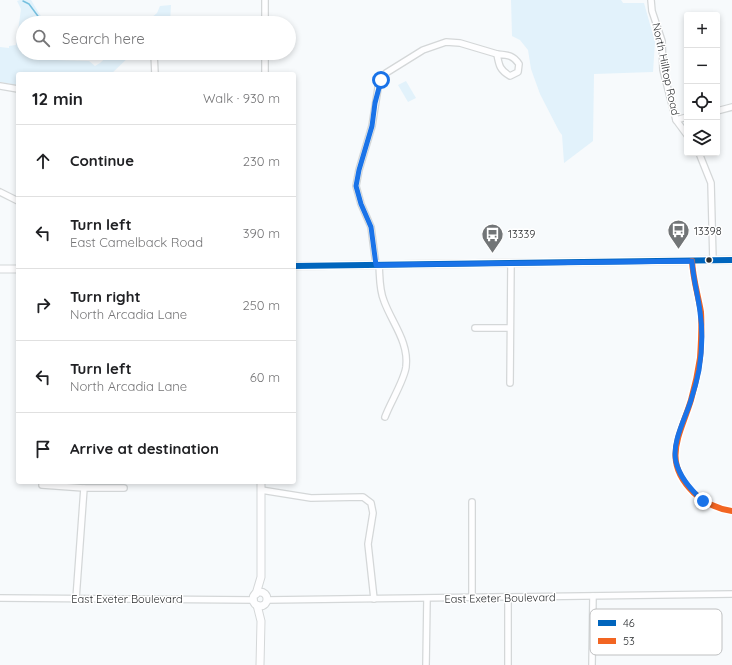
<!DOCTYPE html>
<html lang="en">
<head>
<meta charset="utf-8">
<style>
	:root { --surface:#fff; --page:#f2f2f2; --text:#202124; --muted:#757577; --line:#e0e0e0 }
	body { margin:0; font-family:Quicksand,sans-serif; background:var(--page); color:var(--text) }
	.controls { position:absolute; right:12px; top:12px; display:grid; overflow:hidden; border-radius:4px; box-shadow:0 2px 6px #0003 }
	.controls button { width:36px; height:36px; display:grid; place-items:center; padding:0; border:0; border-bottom:1px solid var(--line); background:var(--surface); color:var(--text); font:20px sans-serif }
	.stop { position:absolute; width:12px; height:12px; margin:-9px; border:3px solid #1a73e8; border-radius:50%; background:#fff }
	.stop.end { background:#1a73e8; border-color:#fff; box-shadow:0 1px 4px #0008 }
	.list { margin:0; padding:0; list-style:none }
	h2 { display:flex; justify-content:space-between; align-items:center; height:52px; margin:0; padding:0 16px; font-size:17px }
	h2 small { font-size:13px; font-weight:400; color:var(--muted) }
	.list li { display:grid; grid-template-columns:26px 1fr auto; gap:12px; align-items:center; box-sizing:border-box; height:72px; padding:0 16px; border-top:1px solid var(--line) }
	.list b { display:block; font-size:15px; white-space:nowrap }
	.list p { margin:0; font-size:13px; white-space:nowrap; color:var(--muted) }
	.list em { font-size:13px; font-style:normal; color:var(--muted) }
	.icon { flex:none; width:22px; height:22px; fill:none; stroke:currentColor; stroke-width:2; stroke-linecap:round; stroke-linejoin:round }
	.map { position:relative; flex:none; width:732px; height:665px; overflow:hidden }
	.search { position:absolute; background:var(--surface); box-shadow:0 2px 6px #0003; left:16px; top:16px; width:280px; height:44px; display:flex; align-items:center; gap:10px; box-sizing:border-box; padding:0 14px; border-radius:22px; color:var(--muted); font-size:15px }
	.panel { position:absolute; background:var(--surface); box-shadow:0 2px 6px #0003; left:16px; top:72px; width:280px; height:412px; border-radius:4px }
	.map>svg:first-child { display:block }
	.green { fill:#e2f2fb }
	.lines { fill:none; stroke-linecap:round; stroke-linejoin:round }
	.stream { stroke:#76c0df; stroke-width:1.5 }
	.minor-casing { stroke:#d4d7d8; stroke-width:8 }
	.major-casing { stroke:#d4d7d8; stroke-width:9 }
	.minor { stroke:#fefeff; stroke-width:5.5 }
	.major { stroke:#fefeff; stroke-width:7 }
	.bus-1-casing { stroke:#fff; stroke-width:9 }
	.bus-2-casing { stroke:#fff; stroke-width:9 }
	.bus-1 { stroke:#0065bd; stroke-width:6 }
	.bus-2 { stroke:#f26522; stroke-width:6 }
	.route { stroke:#1a73e8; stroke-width:5 }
	.bus-dot { fill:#2b2e30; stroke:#fff; stroke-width:1.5 }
	.labels { text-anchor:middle; stroke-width:3; stroke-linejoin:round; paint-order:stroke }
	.street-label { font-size:11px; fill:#2b2e30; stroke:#fff }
	.poi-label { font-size:11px; fill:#2b2e30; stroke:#fff; text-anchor:start }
	.key { fill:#fff; stroke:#bfc0c1; stroke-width:1 }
	.key-label { font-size:11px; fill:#2b2e30 }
</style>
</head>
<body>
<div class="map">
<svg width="732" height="665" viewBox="0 0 732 665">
	<rect width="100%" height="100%" fill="#f7fafc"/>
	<g class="green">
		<polygon points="20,0 31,0 45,23 23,23 23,53 54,53 56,60 89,61 95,66 100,63 111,53 133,53 111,74 18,74 18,85 0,82 0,47 9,48 9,46 16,45 21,9 17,1"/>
		<polygon points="511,0 621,0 623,3 644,3 655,42 653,72 594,74 593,141 564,163 562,135 559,131 540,94 531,69 528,50 520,40 512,36"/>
		<polygon points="171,5 170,23 145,23 157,13 160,6"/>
		<polygon points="406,81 416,98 408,102 398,85"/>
	</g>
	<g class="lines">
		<polyline class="stream" points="23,1 29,4 43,23"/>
		<defs>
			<g id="minor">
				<polyline points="651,0 652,11 662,41 663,70 676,120 687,135"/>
				<polyline points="265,23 265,0"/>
				<polyline points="154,53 155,74"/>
				<path d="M497,54C508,55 513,55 519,64L518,72L510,76C500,70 499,66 497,54Z"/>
				<polyline points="265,74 265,53"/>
				<polyline points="0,86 18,89"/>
				<polyline points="717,111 732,107"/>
				<polyline points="676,120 687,117"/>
				<polyline points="699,153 711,183 713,261"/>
				<polyline points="0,192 18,201"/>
				<path d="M692,261C693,279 698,295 701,312C702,327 701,343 700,358C698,372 695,386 691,400C680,436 661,461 694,493C705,503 717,509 732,511"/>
				<polyline points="376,265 371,227 361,204 356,186 359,170 372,126 379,82 386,73 423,50 446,42 460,43 497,54"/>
				<path d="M379,265C380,277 379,289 384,301C392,323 409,342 406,367C404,381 390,403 385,417"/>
				<polyline points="475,328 510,328"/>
				<polyline points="510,383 511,263"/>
				<polyline points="42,485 84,488 124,488"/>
				<polyline points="261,490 311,498 363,497 371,503 373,513 368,544 374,599"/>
				<polyline points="472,502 472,598"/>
				<polyline points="0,598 254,600"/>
				<polyline points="76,599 84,488"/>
				<polyline points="267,600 732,594"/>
				<polyline points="426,665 427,599"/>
				<polyline points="508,665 508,597"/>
				<polyline points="592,665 593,596"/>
			</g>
			<g id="major">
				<polyline points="294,266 732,260"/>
				<polyline points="0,269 18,269"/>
				<circle cx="260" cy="599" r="7"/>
				<polyline points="256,594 261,577 261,482"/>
				<polyline points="257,605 261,621 260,665"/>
			</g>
		</defs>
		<use href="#minor" class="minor-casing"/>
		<use href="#major" class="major-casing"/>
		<use href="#minor" class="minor"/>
		<use href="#major" class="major"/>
		<defs>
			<polyline id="bus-1" points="294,266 732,260"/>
			<path id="bus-2" d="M692,261C693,279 698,295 701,312C702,327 701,343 700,358C698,372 695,386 691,400C680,436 661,461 694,493C705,503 717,509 732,511"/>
		</defs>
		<use href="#bus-1" class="bus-1-casing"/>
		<use href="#bus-2" class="bus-2-casing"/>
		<use href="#bus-1" class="bus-1"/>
		<use href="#bus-2" class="bus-2"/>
	</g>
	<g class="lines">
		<path class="route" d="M381,80L375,103L372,126L359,170L356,186L361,204L371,227L376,265L692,261C693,279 698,295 700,312C703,331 702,352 699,370C697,380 694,391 691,400C686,417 671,443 676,462C680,478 691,490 703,501"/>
	</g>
	<defs>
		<symbol id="bus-pin" viewBox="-11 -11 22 30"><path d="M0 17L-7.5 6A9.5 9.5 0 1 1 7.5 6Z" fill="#727577" stroke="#fff"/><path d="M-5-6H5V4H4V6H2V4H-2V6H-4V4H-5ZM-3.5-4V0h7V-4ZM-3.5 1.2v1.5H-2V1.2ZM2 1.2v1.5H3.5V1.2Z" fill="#fff"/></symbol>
	</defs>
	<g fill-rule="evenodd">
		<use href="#bus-pin" x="666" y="218" width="25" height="34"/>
		<use href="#bus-pin" x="480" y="222" width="25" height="34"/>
	</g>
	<circle class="bus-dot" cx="709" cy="260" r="3.5"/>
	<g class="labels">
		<g class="street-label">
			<text transform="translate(666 69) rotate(78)" y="4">North Hilltop Road</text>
			<text transform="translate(500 598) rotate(-1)" y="4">East Exeter Boulevard</text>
			<text x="127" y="603">East Exeter Boulevard</text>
		</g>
		<g class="poi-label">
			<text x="694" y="235">13398</text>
			<text x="508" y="238">13339</text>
		</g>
	</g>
	<rect x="590" y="609" width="132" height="46" rx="6" class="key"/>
	<rect x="598" y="620" width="18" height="6" fill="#0065bd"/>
	<rect x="598" y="638" width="18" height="6" fill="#f26522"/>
	<g class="key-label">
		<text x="623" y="627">46</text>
		<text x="623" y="645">53</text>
	</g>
</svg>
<div class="controls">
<button>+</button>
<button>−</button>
<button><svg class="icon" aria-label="locate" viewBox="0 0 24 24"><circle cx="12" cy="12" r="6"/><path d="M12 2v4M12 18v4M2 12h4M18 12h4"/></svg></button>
<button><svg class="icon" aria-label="layers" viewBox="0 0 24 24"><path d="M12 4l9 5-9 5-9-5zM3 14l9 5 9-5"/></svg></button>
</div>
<div class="stop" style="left:381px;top:80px"></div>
<div class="stop end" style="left:703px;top:501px"></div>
<div class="search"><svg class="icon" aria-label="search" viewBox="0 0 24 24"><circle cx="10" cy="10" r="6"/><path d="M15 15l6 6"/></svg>Search here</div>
<section class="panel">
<h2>12 min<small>Walk · 930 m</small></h2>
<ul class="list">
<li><svg class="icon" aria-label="ahead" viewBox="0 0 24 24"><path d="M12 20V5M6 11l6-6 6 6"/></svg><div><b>Continue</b></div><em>230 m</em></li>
<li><svg class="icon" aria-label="left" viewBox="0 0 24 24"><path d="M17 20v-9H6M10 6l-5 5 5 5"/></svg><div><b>Turn left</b><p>East Camelback Road</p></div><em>390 m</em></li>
<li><svg class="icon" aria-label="right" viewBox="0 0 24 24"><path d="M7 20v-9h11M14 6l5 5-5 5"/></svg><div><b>Turn right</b><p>North Arcadia Lane</p></div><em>250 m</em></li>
<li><svg class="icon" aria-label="left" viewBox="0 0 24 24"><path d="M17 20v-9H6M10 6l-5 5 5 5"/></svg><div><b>Turn left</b><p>North Arcadia Lane</p></div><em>60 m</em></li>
<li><svg class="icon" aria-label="arrive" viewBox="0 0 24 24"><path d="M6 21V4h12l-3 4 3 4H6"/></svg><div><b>Arrive at destination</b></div></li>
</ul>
</section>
</div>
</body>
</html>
